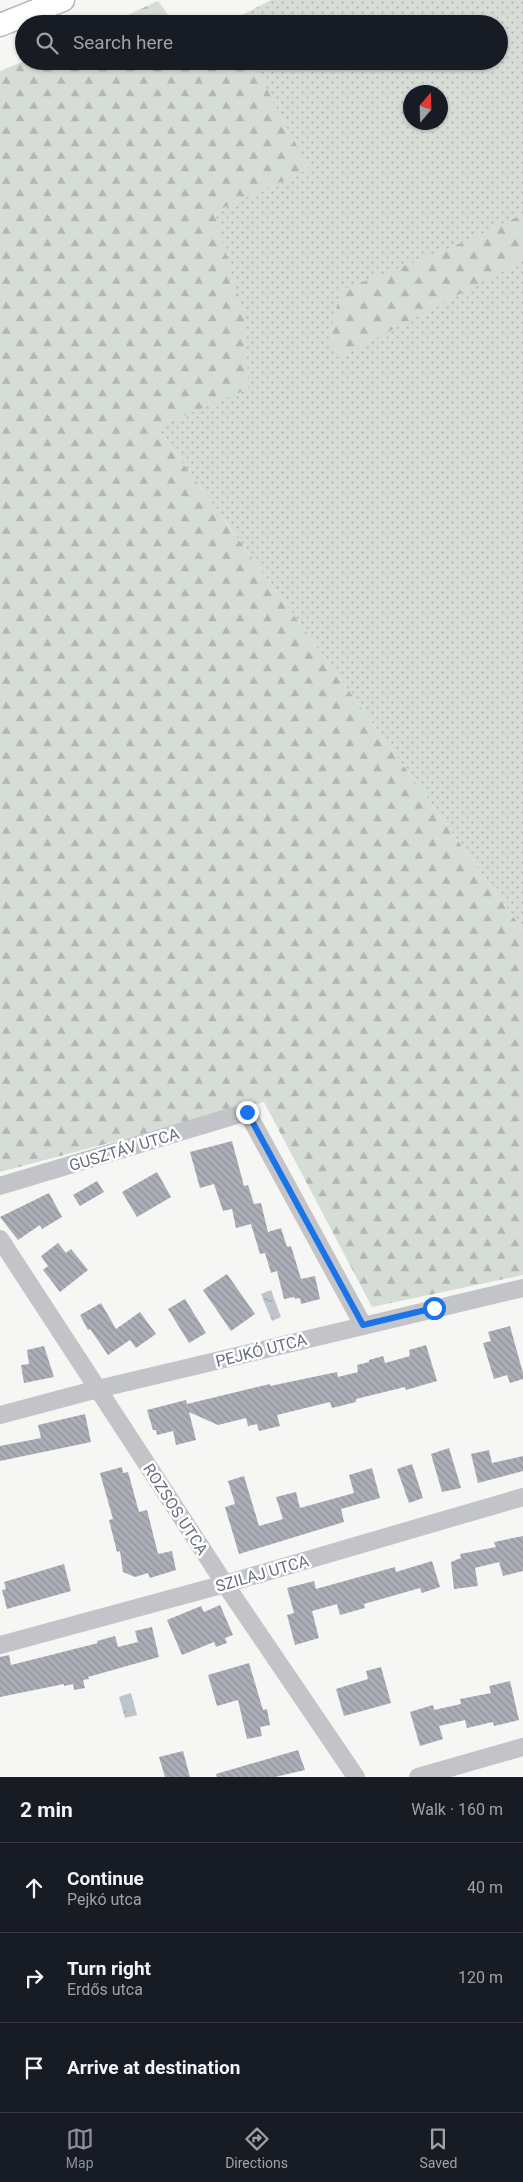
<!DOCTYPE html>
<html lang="en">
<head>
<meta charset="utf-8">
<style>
	:root { --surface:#171b24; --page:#242831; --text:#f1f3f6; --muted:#9ea1a6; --line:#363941; --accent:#8c9099 }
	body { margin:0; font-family:Roboto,sans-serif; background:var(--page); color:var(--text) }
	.compass { position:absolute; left:403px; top:85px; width:45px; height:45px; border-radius:50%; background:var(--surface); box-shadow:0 1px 4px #0004; rotate:19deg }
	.stop { position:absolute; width:15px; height:15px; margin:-11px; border:4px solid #1a73e8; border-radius:50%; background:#fff }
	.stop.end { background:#1a73e8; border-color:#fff; box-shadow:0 1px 5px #0008 }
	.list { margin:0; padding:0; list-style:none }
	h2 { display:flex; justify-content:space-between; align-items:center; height:65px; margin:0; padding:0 20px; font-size:21px }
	h2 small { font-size:16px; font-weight:400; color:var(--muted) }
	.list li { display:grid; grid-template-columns:32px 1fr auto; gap:15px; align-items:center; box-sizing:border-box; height:90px; padding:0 20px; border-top:1px solid var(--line) }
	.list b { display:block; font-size:19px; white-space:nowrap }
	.list p { margin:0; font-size:16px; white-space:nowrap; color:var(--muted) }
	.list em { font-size:16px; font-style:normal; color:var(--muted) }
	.icon { flex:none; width:28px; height:28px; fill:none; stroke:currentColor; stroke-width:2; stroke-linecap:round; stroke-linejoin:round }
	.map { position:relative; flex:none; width:523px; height:1777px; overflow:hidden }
	.search { position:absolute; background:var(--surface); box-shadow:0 1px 4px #0004; left:15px; right:15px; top:15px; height:55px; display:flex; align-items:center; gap:12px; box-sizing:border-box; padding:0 18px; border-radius:28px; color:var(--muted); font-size:19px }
	.sheet { height:335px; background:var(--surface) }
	nav { display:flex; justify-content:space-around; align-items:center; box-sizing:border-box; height:70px; border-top:1px solid var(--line); background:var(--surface); font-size:14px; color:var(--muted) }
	nav a { display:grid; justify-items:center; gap:2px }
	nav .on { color:var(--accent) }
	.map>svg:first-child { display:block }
	.grass { fill:url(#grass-dots); fill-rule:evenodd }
	.forest { fill:url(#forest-firs) }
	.water { fill:url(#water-ripples) }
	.building { fill:url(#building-back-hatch) }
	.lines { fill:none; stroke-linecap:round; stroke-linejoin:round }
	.major-casing { stroke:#b6b7bc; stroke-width:25 }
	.minor { stroke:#c3c4c8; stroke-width:18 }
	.major { stroke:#fff; stroke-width:22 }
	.route { stroke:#1a73e8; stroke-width:6 }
	.labels { text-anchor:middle; stroke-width:5; stroke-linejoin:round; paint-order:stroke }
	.street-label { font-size:16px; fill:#6a6e81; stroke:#fff }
</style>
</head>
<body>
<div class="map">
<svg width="523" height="1777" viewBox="0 0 523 1777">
	<defs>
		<pattern id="grass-dots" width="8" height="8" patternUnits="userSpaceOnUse" patternTransform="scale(1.25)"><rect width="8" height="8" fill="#d6ddd7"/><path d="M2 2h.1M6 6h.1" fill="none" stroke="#b2b7b4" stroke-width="1.8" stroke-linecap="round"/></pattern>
		<pattern id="forest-firs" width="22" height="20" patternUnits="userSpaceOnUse" patternTransform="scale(1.25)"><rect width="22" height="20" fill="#d6ddd7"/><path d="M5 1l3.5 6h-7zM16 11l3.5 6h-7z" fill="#b2b7b4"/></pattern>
		<pattern id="water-ripples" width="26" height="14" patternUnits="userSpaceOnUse" patternTransform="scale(1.25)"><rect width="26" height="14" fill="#bfc3ca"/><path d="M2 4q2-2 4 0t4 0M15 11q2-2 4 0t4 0" fill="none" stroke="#9fa3a9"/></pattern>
		<pattern id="building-back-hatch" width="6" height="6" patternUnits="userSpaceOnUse" patternTransform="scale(1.25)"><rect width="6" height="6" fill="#acaeb7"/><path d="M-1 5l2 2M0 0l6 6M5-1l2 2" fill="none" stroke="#90929a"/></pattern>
	</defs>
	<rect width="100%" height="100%" fill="#f6f7f4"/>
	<path class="grass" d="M271,0H523V930L0,212V139L152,61H499V24H225ZM410,92H440V122H410Z"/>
	<g class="forest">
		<polygon points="158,1 175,24 108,24"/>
		<polygon points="24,61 252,61 309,169 214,212 246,322 248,389 169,422 158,429 523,930 523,1275 372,1307 264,1102 0,1172 0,71"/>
		<path d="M523,214V260L343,356L328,342L341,290C402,267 464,244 523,214Z"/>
	</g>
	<g class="water">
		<polygon points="271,1290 281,1317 272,1321 261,1294"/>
		<polygon points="131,1693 137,1715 125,1718 119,1697"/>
	</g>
	<g class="building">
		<polygon points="232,1141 244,1186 248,1185 254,1204 261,1203 268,1232 281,1228 287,1247 291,1246 301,1279 315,1276 320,1299 301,1304 300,1298 295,1299 294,1297 284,1299 277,1271 271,1273 265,1253 260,1254 251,1224 236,1228 232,1209 223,1211 214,1184 200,1188 190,1152"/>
		<polygon points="157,1172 171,1197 137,1217 122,1192"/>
		<polygon points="97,1181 104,1192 80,1206 73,1195"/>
		<polygon points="49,1193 62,1217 42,1229 40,1225 18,1240 0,1217"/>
		<polygon points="58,1243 66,1253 71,1249 88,1270 60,1292 43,1270 48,1266 41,1256"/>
		<polygon points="227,1274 255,1314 231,1331 203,1290"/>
		<polygon points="185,1299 206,1333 189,1343 168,1309"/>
		<polygon points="101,1303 116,1329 140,1312 156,1334 136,1348 130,1340 108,1355 90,1329 88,1330 80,1315"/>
		<polygon points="510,1326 523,1373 523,1379 510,1383 507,1375 494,1379 483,1343 491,1341 488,1332"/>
		<polygon points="426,1345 437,1381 406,1390 405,1387 356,1399 356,1402 332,1408 330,1402 277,1415 280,1426 259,1431 257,1424 248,1426 246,1418 218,1425 189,1412 196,1440 176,1445 173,1431 157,1435 156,1430 153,1430 147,1410 186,1400 187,1404 270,1384 270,1386 337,1372 338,1377 358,1372 357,1365 369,1362 369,1360 383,1356 385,1363 410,1356 409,1350"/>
		<polygon points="44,1346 54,1377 24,1383 21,1365 29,1364 27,1350"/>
		<polygon points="85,1414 91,1442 0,1461 0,1446 41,1438 38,1425"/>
		<polygon points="449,1448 461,1488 442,1492 431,1454"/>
		<polygon points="489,1450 492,1463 523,1456 523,1471 478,1483 471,1454"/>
		<polygon points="412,1464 423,1498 409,1503 397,1469"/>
		<polygon points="122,1467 123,1473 128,1472 139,1512 147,1510 158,1554 172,1551 176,1570 150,1578 148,1573 135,1577 123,1572 120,1551 117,1552 109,1520 113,1519 100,1473"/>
		<polygon points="372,1468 380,1498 341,1509 344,1522 239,1554 225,1507 235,1504 228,1481 244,1476 259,1526 283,1519 276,1497 296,1492 300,1508 354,1493 349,1475"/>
		<polygon points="523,1536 523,1571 503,1576 499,1562 475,1568 478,1586 454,1589 451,1562 461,1558 460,1554 496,1547 494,1542"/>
		<polygon points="432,1561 440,1587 422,1593 420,1588 364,1604 365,1608 340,1615 337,1604 312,1611 319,1638 295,1645 287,1615 294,1613 287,1588 314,1581 316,1589 395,1567 396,1572"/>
		<polygon points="64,1564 71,1591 7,1609 2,1590 6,1589 4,1582"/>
		<polygon points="220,1605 233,1635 225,1638 227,1643 216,1647 214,1642 182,1655 167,1620 201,1606 204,1612"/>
		<polygon points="152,1627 159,1657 88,1677 89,1679 83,1680 85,1688 74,1690 73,1684 64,1686 64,1684 0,1697 0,1657 9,1655 11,1665 98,1643 97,1641 115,1636 118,1647 138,1642 135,1631"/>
		<polygon points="249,1663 263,1710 267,1709 270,1725 260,1727 262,1736 247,1739 238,1700 217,1706 208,1675"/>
		<polygon points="381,1667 391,1703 344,1716 336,1689 368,1679 366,1671"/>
		<polygon points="510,1681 519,1720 494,1726 493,1722 467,1728 465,1720 439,1726 443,1739 420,1746 410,1712 433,1705 434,1710 461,1704 460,1699 491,1693 489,1686"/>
		<polygon points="298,1750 305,1770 275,1777 217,1777 216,1774"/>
		<polygon points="183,1751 190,1777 165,1777 159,1757"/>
	</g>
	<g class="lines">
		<defs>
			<polyline id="major" points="0,25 63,0"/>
		</defs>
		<use href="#major" class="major-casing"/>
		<g class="minor">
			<polyline points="0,1186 247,1112 363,1325"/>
			<polyline points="0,1239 225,1584 356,1777"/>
			<polyline points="0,1415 98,1389 523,1288"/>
			<polyline points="0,1645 225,1584 523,1497"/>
			<polyline points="418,1777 523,1747"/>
		</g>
		<use href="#major" class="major"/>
	</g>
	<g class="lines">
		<polyline class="route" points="247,1112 363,1325 434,1308"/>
	</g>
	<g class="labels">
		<g class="street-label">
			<text transform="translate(124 1149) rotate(-17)" y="6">GUSZTÁV UTCA</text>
			<text transform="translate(261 1350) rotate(-14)" y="6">PEJKÓ UTCA</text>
			<text transform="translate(176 1509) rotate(57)" y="6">ROZSOS UTCA</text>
			<text transform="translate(262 1573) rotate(-16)" y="6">SZILAJ UTCA</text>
		</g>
	</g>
</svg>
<svg class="compass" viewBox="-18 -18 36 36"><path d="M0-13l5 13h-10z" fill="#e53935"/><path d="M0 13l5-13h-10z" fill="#9ea1a6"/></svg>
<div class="stop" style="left:434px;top:1308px"></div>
<div class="stop end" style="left:247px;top:1112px"></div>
<div class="search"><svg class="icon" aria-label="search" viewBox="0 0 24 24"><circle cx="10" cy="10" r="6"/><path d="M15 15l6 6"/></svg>Search here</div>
</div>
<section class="sheet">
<h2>2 min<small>Walk · 160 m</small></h2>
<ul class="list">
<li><svg class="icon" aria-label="ahead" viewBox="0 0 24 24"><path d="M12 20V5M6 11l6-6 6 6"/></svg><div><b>Continue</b><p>Pejkó utca</p></div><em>40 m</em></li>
<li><svg class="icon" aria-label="right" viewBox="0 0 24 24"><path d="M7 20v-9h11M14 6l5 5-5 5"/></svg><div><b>Turn right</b><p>Erdős utca</p></div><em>120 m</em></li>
<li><svg class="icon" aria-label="arrive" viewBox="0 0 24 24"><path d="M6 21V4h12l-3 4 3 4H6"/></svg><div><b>Arrive at destination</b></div></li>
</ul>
</section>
<nav>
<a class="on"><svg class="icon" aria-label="map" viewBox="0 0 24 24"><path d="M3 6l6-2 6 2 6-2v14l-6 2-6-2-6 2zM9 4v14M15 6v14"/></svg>Map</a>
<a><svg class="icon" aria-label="directions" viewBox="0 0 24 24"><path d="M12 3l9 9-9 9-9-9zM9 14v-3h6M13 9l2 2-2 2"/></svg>Directions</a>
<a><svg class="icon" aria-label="saved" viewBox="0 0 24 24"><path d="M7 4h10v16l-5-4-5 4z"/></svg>Saved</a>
</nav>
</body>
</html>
